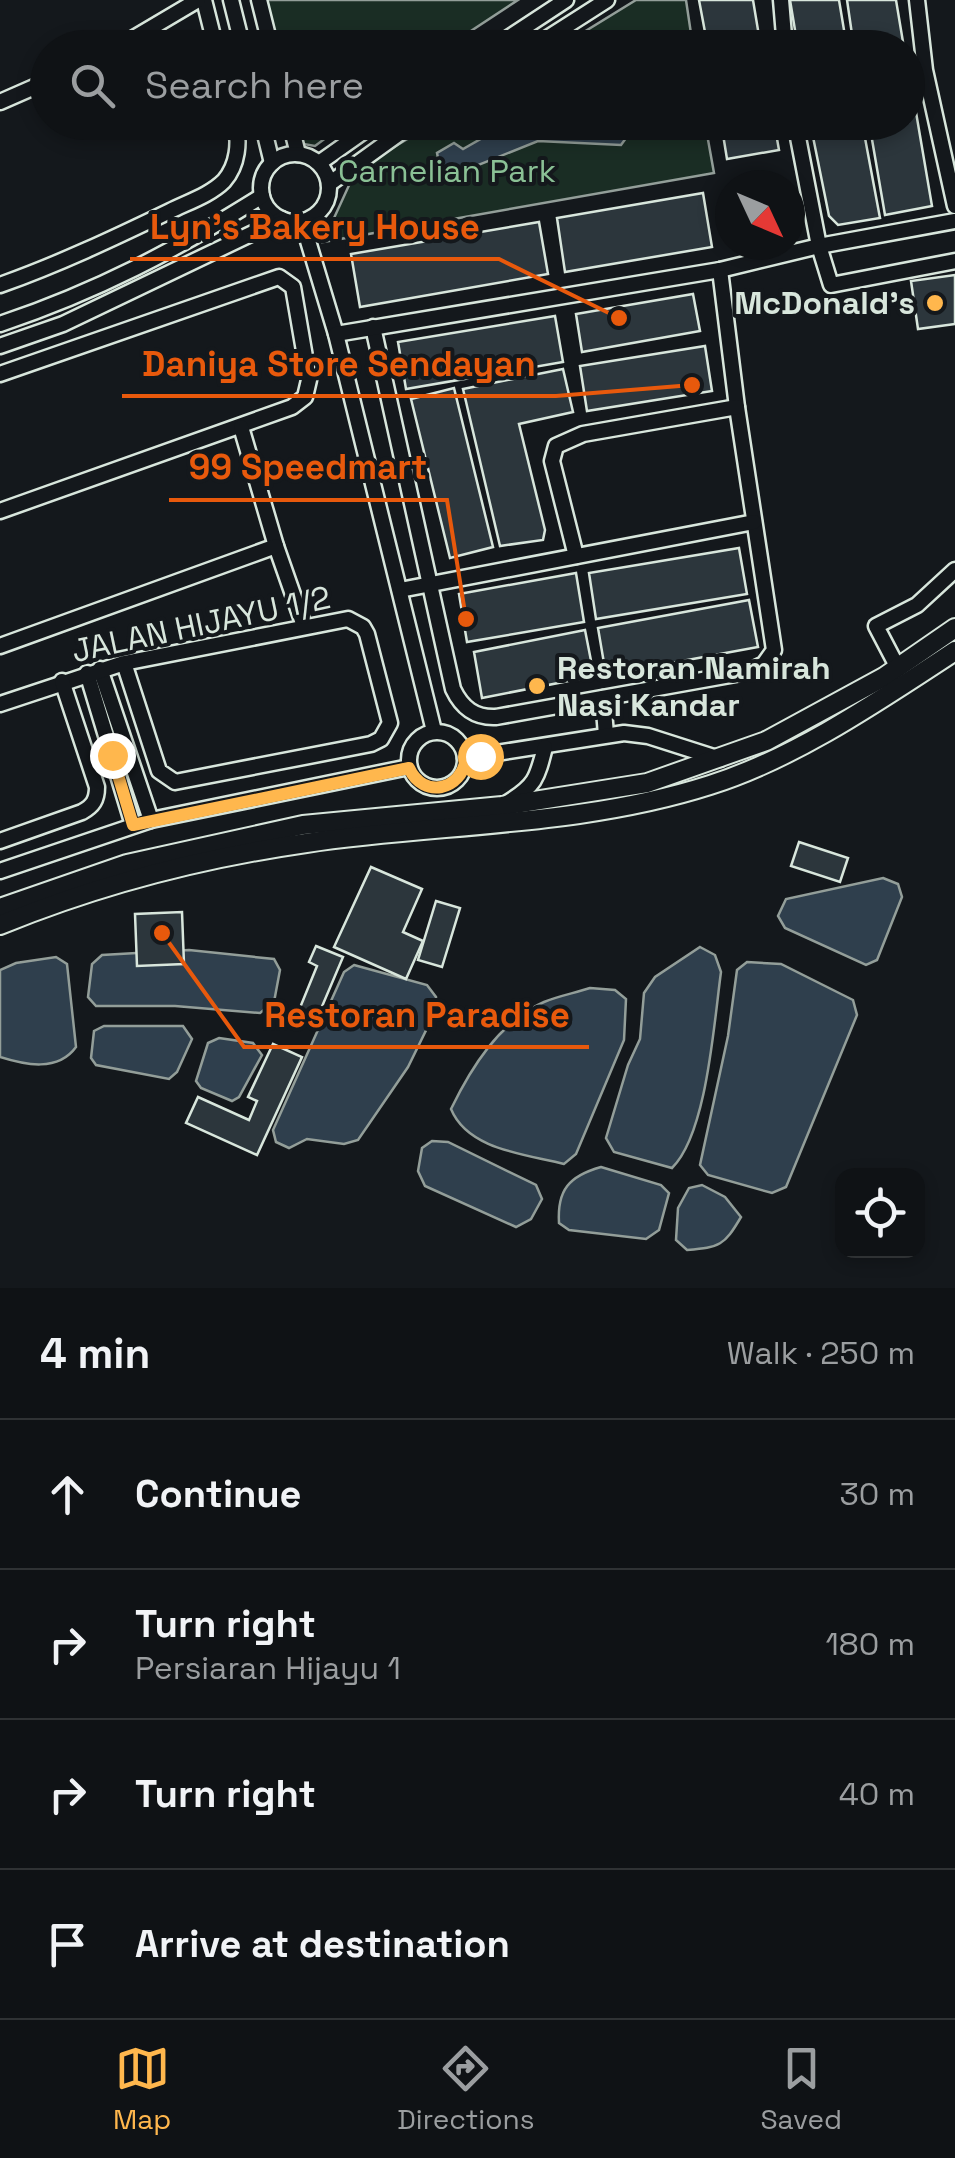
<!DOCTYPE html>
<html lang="en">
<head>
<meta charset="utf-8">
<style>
	:root { --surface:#0f1215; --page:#181b1e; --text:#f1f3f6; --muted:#9b9ea0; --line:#2f3234; --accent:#ffb74d }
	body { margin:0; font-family:"Space Grotesk",sans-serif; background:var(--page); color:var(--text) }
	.controls { position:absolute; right:30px; bottom:30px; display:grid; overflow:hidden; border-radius:20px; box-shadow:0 5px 15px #0003 }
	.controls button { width:90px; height:90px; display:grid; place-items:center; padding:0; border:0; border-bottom:2px solid var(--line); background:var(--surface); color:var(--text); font:50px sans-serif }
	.compass { position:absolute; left:715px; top:170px; width:90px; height:90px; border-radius:50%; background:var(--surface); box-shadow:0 5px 15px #0003; rotate:134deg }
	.stop { position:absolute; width:30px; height:30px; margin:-22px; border:8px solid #ffb74d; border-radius:50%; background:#fff }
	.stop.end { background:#ffb74d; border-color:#fff; box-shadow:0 2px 10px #0008 }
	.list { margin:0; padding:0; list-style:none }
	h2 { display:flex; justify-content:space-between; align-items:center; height:130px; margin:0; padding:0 40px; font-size:42px }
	h2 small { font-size:32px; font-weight:400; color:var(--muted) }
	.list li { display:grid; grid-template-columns:65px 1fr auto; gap:30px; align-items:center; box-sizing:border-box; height:150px; padding:0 40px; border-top:2px solid var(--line) }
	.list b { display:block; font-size:38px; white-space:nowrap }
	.list p { margin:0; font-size:32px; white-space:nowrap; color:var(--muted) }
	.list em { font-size:32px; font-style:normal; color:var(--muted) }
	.icon { flex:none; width:55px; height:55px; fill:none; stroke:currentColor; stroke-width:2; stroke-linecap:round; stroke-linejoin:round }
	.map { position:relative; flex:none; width:955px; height:1288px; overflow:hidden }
	.search { position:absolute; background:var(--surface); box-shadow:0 5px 15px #0003; left:30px; right:30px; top:30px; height:110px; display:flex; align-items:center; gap:25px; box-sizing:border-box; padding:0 35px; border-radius:55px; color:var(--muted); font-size:38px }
	.sheet { height:730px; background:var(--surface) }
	nav { display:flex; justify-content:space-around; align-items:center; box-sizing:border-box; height:140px; border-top:2px solid var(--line); background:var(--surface); font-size:28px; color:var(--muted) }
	nav a { display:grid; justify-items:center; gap:5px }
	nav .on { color:var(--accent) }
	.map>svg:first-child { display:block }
	.green { fill:#1a2d24; stroke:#939e99; stroke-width:2.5 }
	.water { fill:#2f3f4d; stroke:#939e99; stroke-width:2.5 }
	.building { fill:#2c363c; stroke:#d8e6dc; stroke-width:2.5 }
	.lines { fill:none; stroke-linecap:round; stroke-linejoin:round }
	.minor-casing { stroke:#d8e6dc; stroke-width:19 }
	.major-casing { stroke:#d8e6dc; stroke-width:22 }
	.minor { stroke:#14181c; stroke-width:14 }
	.major { stroke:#14181c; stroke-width:18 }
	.route { stroke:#ffb74d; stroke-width:12 }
	.poi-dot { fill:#ffb74d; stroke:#14181c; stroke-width:4 }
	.labels { text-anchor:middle; stroke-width:8; stroke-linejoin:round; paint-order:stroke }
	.park-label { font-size:32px; fill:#8ac095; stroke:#14181c }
	.poi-label { font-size:32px; font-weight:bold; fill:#d8e6dc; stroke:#14181c; text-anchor:end }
	.street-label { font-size:32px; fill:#d8e6dc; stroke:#14181c }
	.leader { fill:none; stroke:#e8590c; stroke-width:4 }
	.callout-dot { fill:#e8590c; stroke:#14181c; stroke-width:4 }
	.callout-label { font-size:35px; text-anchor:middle; font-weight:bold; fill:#e8590c; stroke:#14181c; stroke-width:8; stroke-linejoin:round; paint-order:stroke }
</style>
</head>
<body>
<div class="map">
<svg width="955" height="1288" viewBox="0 0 955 1288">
	<rect width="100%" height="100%" fill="#14181c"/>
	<g class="green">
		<polygon points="254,0 518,0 445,48 267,47"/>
		<polygon points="636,0 686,0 693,47 558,48"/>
		<polygon points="286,123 346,123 315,146 292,142"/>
		<polygon points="434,123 705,123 714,173 323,242 356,170"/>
	</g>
	<g class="water">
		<polygon points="522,123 522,122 637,123 621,145 538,141 446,178 441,173 437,153 454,143 463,149 500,128"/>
		<polygon points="883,878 898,884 902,897 877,960 866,965 785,928 778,916 786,899"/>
		<path d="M700,947L715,955L721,972C714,1022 707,1134 672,1168L614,1152L606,1138L628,1065L640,1039L644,993L655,977Z"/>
		<polygon points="189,950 274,959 280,970 274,1002 260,1013 175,1006 96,1006 88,997 92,964 102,955"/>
		<path d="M56,957L67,964L76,1047C58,1072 25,1065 0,1057V970L16,963Z"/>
		<polygon points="747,962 781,964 853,1000 857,1015 786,1187 772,1193 708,1175 700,1165 728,1036 737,970"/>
		<polygon points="354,965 427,985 436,997 436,1010 408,1067 358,1140 344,1144 307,1139 289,1148 276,1142 273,1130 344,972"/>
		<path d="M590,988L615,990L626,999L624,1040L576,1154L564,1164C525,1154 468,1150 451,1109C471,1068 499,1022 544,1002C558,996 575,993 590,988Z"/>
		<polygon points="104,1026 183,1026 192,1039 177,1072 169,1079 96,1065 91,1058 94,1031"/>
		<polygon points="219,1038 253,1043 262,1055 239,1097 232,1101 201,1088 196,1081 208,1043"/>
		<polygon points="432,1141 448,1142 536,1185 542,1199 531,1219 516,1227 425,1186 418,1171 422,1148"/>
		<path d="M601,1167L661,1185L669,1193L659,1230L646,1239L569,1230L559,1223C557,1190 569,1176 601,1167Z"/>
		<path d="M702,1185L725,1197L741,1217C724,1246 720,1247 687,1250L676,1240L678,1208L689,1188Z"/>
	</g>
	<g class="building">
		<polygon points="699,0 753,0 761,48 708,48"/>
		<polygon points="790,0 839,0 847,48 798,48"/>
		<polygon points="847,0 896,0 904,48 854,48"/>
		<polygon points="908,77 910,77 932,206 885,215 869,122 908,122"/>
		<polygon points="721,122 774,122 779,150 727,159"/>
		<polygon points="810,122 862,122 880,218 838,225 829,216"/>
		<polygon points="703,193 712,247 565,272 557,218"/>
		<polygon points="539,222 548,274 360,307 351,254"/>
		<polygon points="955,275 955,324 918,329 911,281"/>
		<polygon points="693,294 700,331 582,352 576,314"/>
		<polygon points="555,316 563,362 406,389 398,342"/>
		<polygon points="705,346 712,391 587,411 580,366"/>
		<polygon points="563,369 573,412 519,424 545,530 543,540 500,546 463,389"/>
		<polygon points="454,388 493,547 450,558 411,399"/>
		<polygon points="739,548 747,594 596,619 589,573"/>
		<polygon points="576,573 584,622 467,642 459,594"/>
		<polygon points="749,600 758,647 606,675 598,628"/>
		<polygon points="585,630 594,676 482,698 474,652"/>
		<polygon points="799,842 848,858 840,882 791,866"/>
		<polygon points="371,867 422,889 403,932 423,941 406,979 334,947"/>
		<polygon points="436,901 460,908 442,967 418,960"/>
		<polygon points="182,912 184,964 137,966 135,914"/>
		<polygon points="316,946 343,957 315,1023 297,1015 317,966 309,962"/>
		<polygon points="273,1044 302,1057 257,1155 186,1123 198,1097 249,1120 257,1101 248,1097"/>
	</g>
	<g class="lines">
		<defs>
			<g id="minor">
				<polyline points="204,0 216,48"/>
				<polyline points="231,0 243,48"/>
				<polyline points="259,0 271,48"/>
				<polyline points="781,0 785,48"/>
				<polyline points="917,0 925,70 955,206"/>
				<polyline points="117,48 198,0"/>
				<polyline points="493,48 566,0"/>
				<polyline points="532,48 607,0"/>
				<polyline points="0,102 48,81"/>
				<polyline points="262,122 272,163"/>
				<polyline points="290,122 298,154"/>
				<polyline points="795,122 819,246 831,285 955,261"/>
				<circle cx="295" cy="188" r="34"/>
				<polyline points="319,163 377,122"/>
				<polyline points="329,184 415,122"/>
				<polyline points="302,221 336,334 434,731"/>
				<path d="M0,285C59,264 114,238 170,211C188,202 210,195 224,181C238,165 240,142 235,122"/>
				<path d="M0,324C96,292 176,250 262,196"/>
				<path d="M373,327L453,689C462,708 475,718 496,717L747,672L764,664L774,650L737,407L720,270"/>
				<polyline points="336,334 720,270 819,246 955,221"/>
				<polyline points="0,346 63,324 282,219"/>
				<polyline points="0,374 279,277 293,287 309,380 305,397 292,407 0,511"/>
				<polyline points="241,427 276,546 304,626"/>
				<polyline points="576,556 552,461 556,446 583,434 737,407"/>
				<polyline points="400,590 754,522"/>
				<polyline points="0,646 276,546"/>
				<polyline points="898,668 876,626 917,605 955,570"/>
				<polyline points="100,669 151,820"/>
				<polyline points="87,673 133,825"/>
				<polyline points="603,698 606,735"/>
				<polyline points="0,704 124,663 348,619 363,627 367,634 390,723 381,739 371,744 175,782 159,771 124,663"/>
				<circle cx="437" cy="760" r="28"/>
				<polyline points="465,758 624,733 648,736 720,759"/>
				<path d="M507,803C535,786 537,779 545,747"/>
				<path d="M0,841L82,812C93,806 97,800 97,787L62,681"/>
				<polyline points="0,871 151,820 409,767"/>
			</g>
			<g id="major">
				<polyline points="0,908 127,864 303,825 502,806 647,783 766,741 884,677 955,628"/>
				<path d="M0,925C98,885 202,858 306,843C441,823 579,827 710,785C796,758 880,700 955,651"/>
			</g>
		</defs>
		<use href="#minor" class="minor-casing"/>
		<use href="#major" class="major-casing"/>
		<use href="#minor" class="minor"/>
		<use href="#major" class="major"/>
	</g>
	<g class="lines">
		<path class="route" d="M112,755L133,825L409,768C423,799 462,791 466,758L480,756"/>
	</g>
	<g class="poi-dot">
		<circle cx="935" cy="303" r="10"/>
		<circle cx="537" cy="686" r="10"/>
	</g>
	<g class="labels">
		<g class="park-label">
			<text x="447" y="182">Carnelian Park</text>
		</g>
		<g class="poi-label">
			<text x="915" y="314">McDonald's</text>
			<text x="557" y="679" text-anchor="start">Restoran Namirah<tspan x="557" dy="37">Nasi Kandar</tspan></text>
		</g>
		<g class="street-label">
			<text transform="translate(201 624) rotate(-12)" y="11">JALAN HIJAYU 1/2</text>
		</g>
	</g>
	<path class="leader" d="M619 318L499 259H130M692 385L556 396H122M466 619L447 500H169M162 933L244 1047H589"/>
	<g class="callout-dot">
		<circle cx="619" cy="318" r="10"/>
		<circle cx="692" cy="385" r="10"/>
		<circle cx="466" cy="619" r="10"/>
		<circle cx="162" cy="933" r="10"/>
	</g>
	<g class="callout-label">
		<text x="315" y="239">Lyn's Bakery House</text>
		<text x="339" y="376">Daniya Store Sendayan</text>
		<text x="308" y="479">99 Speedmart</text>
		<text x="417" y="1027">Restoran Paradise</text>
	</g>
</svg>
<div class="controls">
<button><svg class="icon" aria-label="locate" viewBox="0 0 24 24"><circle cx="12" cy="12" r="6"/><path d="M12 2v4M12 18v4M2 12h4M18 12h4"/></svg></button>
</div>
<svg class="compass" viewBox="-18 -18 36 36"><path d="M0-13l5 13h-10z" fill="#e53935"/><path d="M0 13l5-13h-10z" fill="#9b9ea0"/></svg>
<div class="stop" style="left:480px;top:756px"></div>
<div class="stop end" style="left:112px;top:755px"></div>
<div class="search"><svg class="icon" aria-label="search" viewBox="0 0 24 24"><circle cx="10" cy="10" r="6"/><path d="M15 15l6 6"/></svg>Search here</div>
</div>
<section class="sheet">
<h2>4 min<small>Walk · 250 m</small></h2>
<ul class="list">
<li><svg class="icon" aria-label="ahead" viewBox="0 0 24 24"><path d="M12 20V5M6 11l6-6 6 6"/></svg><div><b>Continue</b></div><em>30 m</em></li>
<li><svg class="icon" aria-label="right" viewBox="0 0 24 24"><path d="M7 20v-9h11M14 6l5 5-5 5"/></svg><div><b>Turn right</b><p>Persiaran Hijayu 1</p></div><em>180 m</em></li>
<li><svg class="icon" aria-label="right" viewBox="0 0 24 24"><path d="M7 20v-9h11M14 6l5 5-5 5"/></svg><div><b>Turn right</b></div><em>40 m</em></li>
<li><svg class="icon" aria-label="arrive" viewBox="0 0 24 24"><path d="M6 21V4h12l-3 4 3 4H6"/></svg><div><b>Arrive at destination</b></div></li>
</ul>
</section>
<nav>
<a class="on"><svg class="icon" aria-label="map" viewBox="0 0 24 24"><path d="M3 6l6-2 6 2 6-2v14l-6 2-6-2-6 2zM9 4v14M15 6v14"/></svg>Map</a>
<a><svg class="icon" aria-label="directions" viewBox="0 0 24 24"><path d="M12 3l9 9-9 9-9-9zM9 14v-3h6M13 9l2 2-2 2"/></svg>Directions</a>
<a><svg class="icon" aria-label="saved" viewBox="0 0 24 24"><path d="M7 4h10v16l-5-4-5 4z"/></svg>Saved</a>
</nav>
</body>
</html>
